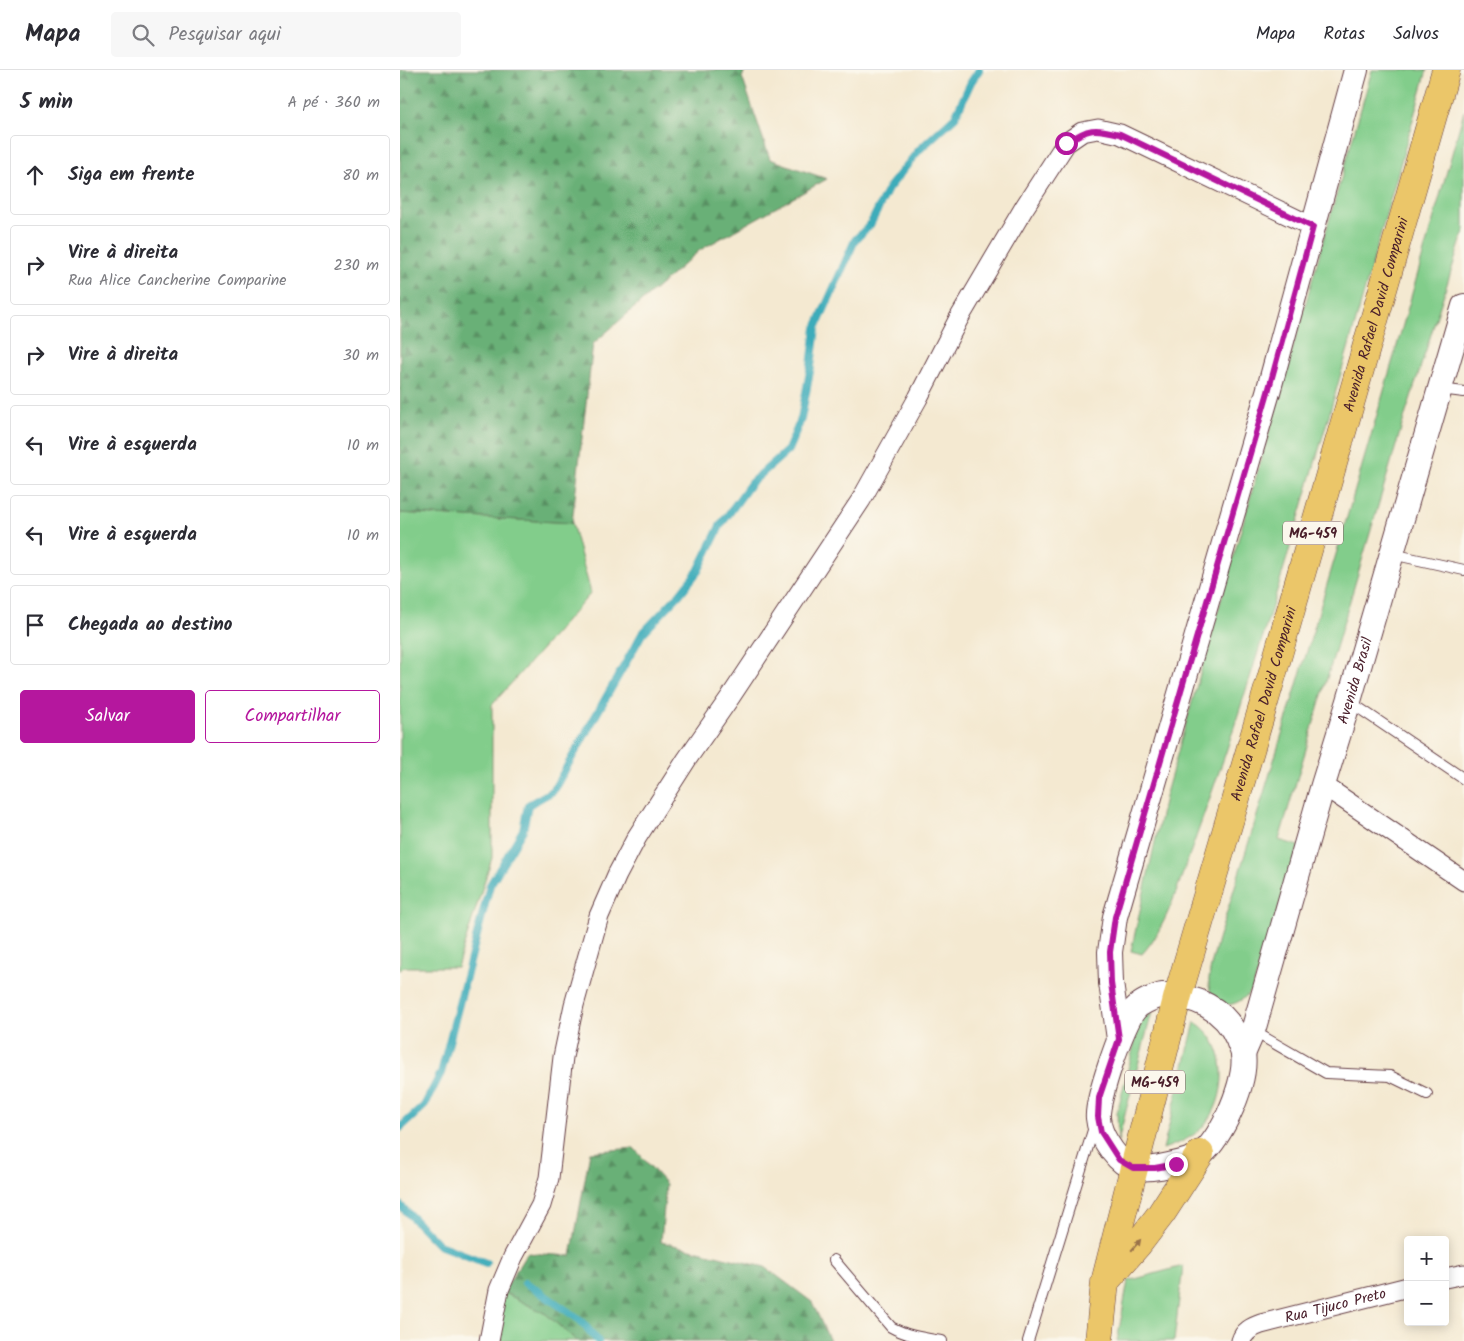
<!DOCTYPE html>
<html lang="pt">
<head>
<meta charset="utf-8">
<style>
	:root { --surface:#fff; --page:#f7f7f7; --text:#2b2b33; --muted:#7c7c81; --line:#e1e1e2; --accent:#b5179e }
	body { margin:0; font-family:Kalam,sans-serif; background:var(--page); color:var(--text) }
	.controls { position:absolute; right:15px; bottom:15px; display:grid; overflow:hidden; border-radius:5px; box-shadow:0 2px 12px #0003 }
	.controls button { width:45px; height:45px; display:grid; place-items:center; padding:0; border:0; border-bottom:1px solid var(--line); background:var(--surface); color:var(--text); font:25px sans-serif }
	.stop { position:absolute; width:15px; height:15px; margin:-11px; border:4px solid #b5179e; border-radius:50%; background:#fff }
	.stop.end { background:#b5179e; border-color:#fff; box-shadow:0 1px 5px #0008 }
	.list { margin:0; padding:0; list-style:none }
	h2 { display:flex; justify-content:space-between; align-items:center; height:65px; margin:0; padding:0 20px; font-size:21px }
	h2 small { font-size:16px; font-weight:400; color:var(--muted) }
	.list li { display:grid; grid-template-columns:32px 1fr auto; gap:15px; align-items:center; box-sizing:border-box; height:80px; margin:0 10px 10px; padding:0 10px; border:1px solid var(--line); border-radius:5px }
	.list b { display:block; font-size:19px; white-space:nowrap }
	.list p { margin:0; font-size:16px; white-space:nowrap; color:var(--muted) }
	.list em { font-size:16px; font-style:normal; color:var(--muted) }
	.actions { display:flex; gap:10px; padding:15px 20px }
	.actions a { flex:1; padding:11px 0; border:1px solid var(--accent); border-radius:5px; text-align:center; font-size:18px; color:var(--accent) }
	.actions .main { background:var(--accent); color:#fff }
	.icon { flex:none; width:28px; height:28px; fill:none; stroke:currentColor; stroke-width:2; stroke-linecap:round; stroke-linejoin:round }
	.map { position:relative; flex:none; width:1064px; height:1271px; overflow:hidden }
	header { display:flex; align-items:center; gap:30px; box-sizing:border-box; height:70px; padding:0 25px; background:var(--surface); border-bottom:1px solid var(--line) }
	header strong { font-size:24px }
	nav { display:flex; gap:28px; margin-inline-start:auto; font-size:18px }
	.search { width:350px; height:45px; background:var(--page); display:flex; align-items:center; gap:12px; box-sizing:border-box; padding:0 18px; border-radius:5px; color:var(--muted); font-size:19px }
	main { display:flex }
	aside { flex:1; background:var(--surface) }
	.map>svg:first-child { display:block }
	.green { fill:#82cd8b; stroke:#66765b }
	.forest { fill:url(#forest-firs); stroke:#5a6851 }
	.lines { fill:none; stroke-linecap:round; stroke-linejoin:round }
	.stream { stroke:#3dacba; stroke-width:8 }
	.service-casing { stroke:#643d44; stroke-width:12 }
	.minor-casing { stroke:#643d44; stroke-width:21 }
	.tertiary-casing { stroke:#643d44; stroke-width:26 }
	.primary-casing { stroke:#643d44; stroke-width:29 }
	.service { stroke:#fff; stroke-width:10 }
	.minor { stroke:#fff; stroke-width:19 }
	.tertiary { stroke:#fff; stroke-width:24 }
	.primary { stroke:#ebc669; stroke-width:28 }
	.oneway { fill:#9a724a }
	.route { stroke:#b5179e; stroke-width:6 }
	.labels { text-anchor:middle; stroke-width:5; stroke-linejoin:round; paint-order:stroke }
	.shield { fill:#fbf7ec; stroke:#7f6065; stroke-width:1 }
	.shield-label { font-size:14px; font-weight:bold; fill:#4a1f2b }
	.street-label { font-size:15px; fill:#4a1f2b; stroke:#fbf7ec }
</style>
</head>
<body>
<header>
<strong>Mapa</strong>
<div class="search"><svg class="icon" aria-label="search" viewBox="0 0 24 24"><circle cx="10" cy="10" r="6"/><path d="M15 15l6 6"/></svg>Pesquisar aqui</div>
<nav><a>Mapa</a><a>Rotas</a><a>Salvos</a></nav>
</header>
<main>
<aside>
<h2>5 min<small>A pé · 360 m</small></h2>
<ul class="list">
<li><svg class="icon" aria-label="ahead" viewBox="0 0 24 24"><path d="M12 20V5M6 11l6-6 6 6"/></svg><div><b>Siga em frente</b></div><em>80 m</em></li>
<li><svg class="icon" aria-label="right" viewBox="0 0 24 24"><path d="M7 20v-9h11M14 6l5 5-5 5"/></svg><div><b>Vire à direita</b><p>Rua Alice Cancherine Comparine</p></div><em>230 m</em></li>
<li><svg class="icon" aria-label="right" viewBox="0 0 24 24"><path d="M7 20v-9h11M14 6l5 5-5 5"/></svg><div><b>Vire à direita</b></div><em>30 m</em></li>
<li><svg class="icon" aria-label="left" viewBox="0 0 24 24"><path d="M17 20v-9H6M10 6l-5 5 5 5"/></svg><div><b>Vire à esquerda</b></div><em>10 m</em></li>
<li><svg class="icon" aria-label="left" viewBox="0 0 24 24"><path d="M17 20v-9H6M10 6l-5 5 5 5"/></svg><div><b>Vire à esquerda</b></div><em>10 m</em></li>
<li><svg class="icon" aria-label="arrive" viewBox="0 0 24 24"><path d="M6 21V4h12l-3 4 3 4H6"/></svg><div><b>Chegada ao destino</b></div></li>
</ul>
<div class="actions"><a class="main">Salvar</a><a>Compartilhar</a></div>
</aside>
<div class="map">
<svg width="1064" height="1271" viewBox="0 0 1064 1271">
	<defs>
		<pattern id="forest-firs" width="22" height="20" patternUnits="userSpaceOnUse" patternTransform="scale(1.25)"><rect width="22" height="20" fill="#69b077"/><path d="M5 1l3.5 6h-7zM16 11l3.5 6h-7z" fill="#588f62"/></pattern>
	</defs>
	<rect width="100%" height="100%" fill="#fbf7ec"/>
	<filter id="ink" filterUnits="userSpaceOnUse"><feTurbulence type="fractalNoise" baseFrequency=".02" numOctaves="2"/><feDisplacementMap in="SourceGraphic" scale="10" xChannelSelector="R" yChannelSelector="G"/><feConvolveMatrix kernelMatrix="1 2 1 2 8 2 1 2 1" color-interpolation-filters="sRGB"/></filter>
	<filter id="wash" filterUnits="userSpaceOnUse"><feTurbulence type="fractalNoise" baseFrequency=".0096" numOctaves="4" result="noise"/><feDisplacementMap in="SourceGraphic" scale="20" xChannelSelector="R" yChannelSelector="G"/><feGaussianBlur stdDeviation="1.12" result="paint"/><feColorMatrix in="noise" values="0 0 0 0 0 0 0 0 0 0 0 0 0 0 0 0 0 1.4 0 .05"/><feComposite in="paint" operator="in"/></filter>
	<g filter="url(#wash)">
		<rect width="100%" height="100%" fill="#f4e9d1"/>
		<g class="green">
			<path d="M972,0H1027C962,228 900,457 826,682C813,719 800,756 787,792C775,824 765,859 742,884L731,881L765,727Z"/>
			<path d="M1064,41V161L1003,352L879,770L899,776L852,920C845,928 835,937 823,934C815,931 810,923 809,916C807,900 821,861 826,845C910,578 988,310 1064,41Z"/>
			<polygon points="0,443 172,453 191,523 92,635 92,788 57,897 3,897 0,901"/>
			<polygon points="752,942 718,1071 717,1043 738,959 744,948"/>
			<path d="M795,952C828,972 829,1021 808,1051C797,1066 780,1073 763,1079Z"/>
			<polygon points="783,1196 774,1271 717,1271 728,1211"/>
			<polygon points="103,1222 146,1244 177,1271 93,1271"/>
		</g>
		<g class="forest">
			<polygon points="0,0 346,0 342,7 370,89 427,109 300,180 193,274 172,453 0,443"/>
			<polygon points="234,1078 266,1114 261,1172 365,1197 412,1232 430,1271 177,1271 146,1244 103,1222 127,1183 171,1186 190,1082"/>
		</g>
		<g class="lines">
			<g class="stream">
				<polyline points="0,1058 24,1036 41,1003 90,815 123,760 128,735 153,721 242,564 279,525 298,501 320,456 351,413 388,380 401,349 411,296 416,258 455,170 470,155 488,119 519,80 555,47 571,12 579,0"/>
				<polyline points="0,1135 39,1175 86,1193"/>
				<polyline points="125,1213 134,1218 180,1250 198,1271"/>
			</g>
		</g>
	</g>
	<g filter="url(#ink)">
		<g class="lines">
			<defs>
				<g id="service">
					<polyline points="1040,319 1064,322"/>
					<polyline points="992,484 1064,500"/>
					<polyline points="950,632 1064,709"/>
					<polyline points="853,961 926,1003 990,1006 1027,1024"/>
					<path d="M434,1190L491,1257C507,1266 524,1268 542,1271"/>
					<polyline points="628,1271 694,1057"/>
				</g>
				<g id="minor">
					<polyline points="923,715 1064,811"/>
					<polyline points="1045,1208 1064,1204"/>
					<polyline points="89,1271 99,1220 113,1187 141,1135 149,1108 163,987 174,935 199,846 217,805 237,767 287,689 331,626 461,430 518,328 558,250 624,138 666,73 682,62 698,59 720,64 913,157"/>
					<path id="s1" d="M841,1271C844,1261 852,1257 861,1254L1008,1217"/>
				</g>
				<g id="tertiary">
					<path d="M762,925C794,925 825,938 838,970C839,974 842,979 843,984C846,1002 836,1029 828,1046C822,1058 812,1077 800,1085C788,1092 773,1094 760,1097C732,1102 721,1096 707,1073C702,1065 699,1058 698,1048C696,1031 723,952 735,939C742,931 753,928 762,925Z"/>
					<polyline points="719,969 711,913 710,882 715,847 868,322 956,0"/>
					<path id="s2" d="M843,984L853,961L923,715L949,631L1064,236"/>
				</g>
				<g id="primary">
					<polyline points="709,1207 738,1174 761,1144 800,1084"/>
					<path id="s3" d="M699,1271L705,1212L778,925L871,609L1046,0"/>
				</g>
			</defs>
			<use href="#service" class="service-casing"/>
			<use href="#minor" class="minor-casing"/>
			<use href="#tertiary" class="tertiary-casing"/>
			<use href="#primary" class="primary-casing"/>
			<use href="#service" class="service"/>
			<use href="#minor" class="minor"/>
			<use href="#tertiary" class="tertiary"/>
			<use href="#primary" class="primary"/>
		</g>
		<defs><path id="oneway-solid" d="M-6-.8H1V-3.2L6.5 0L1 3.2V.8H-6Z" transform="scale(1.25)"/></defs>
		<use class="oneway" href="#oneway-solid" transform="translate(736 1175) rotate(-50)"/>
	</g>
	<g class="lines" filter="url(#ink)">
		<path class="route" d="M666,73C689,57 694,58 720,64L913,157L868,322L715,847L710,882L711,913L719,969L699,1028L698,1047L701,1062L719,1090L733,1098H755L776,1094"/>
	</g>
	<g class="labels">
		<g class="shield">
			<rect x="883" y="451.5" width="60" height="23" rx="4"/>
			<rect x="725" y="1000.5" width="60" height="23" rx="4"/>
		</g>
		<g class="shield-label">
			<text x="913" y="468">MG-459</text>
			<text x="755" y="1017">MG-459</text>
		</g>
		<g class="street-label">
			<text dy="5" stroke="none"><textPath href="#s3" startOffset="1064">Avenida Rafael David Comparini</textPath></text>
			<text dy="5" stroke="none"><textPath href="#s2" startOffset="390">Avenida Brasil</textPath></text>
			<text dy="5" stroke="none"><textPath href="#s3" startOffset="659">Avenida Rafael David Comparini</textPath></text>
			<text dy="5" stroke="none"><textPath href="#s1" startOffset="104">Rua Tijuco Preto</textPath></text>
		</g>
	</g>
</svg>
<div class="controls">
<button>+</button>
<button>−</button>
</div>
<div class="stop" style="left:666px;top:73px"></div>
<div class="stop end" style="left:776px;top:1094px"></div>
</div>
</main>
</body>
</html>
